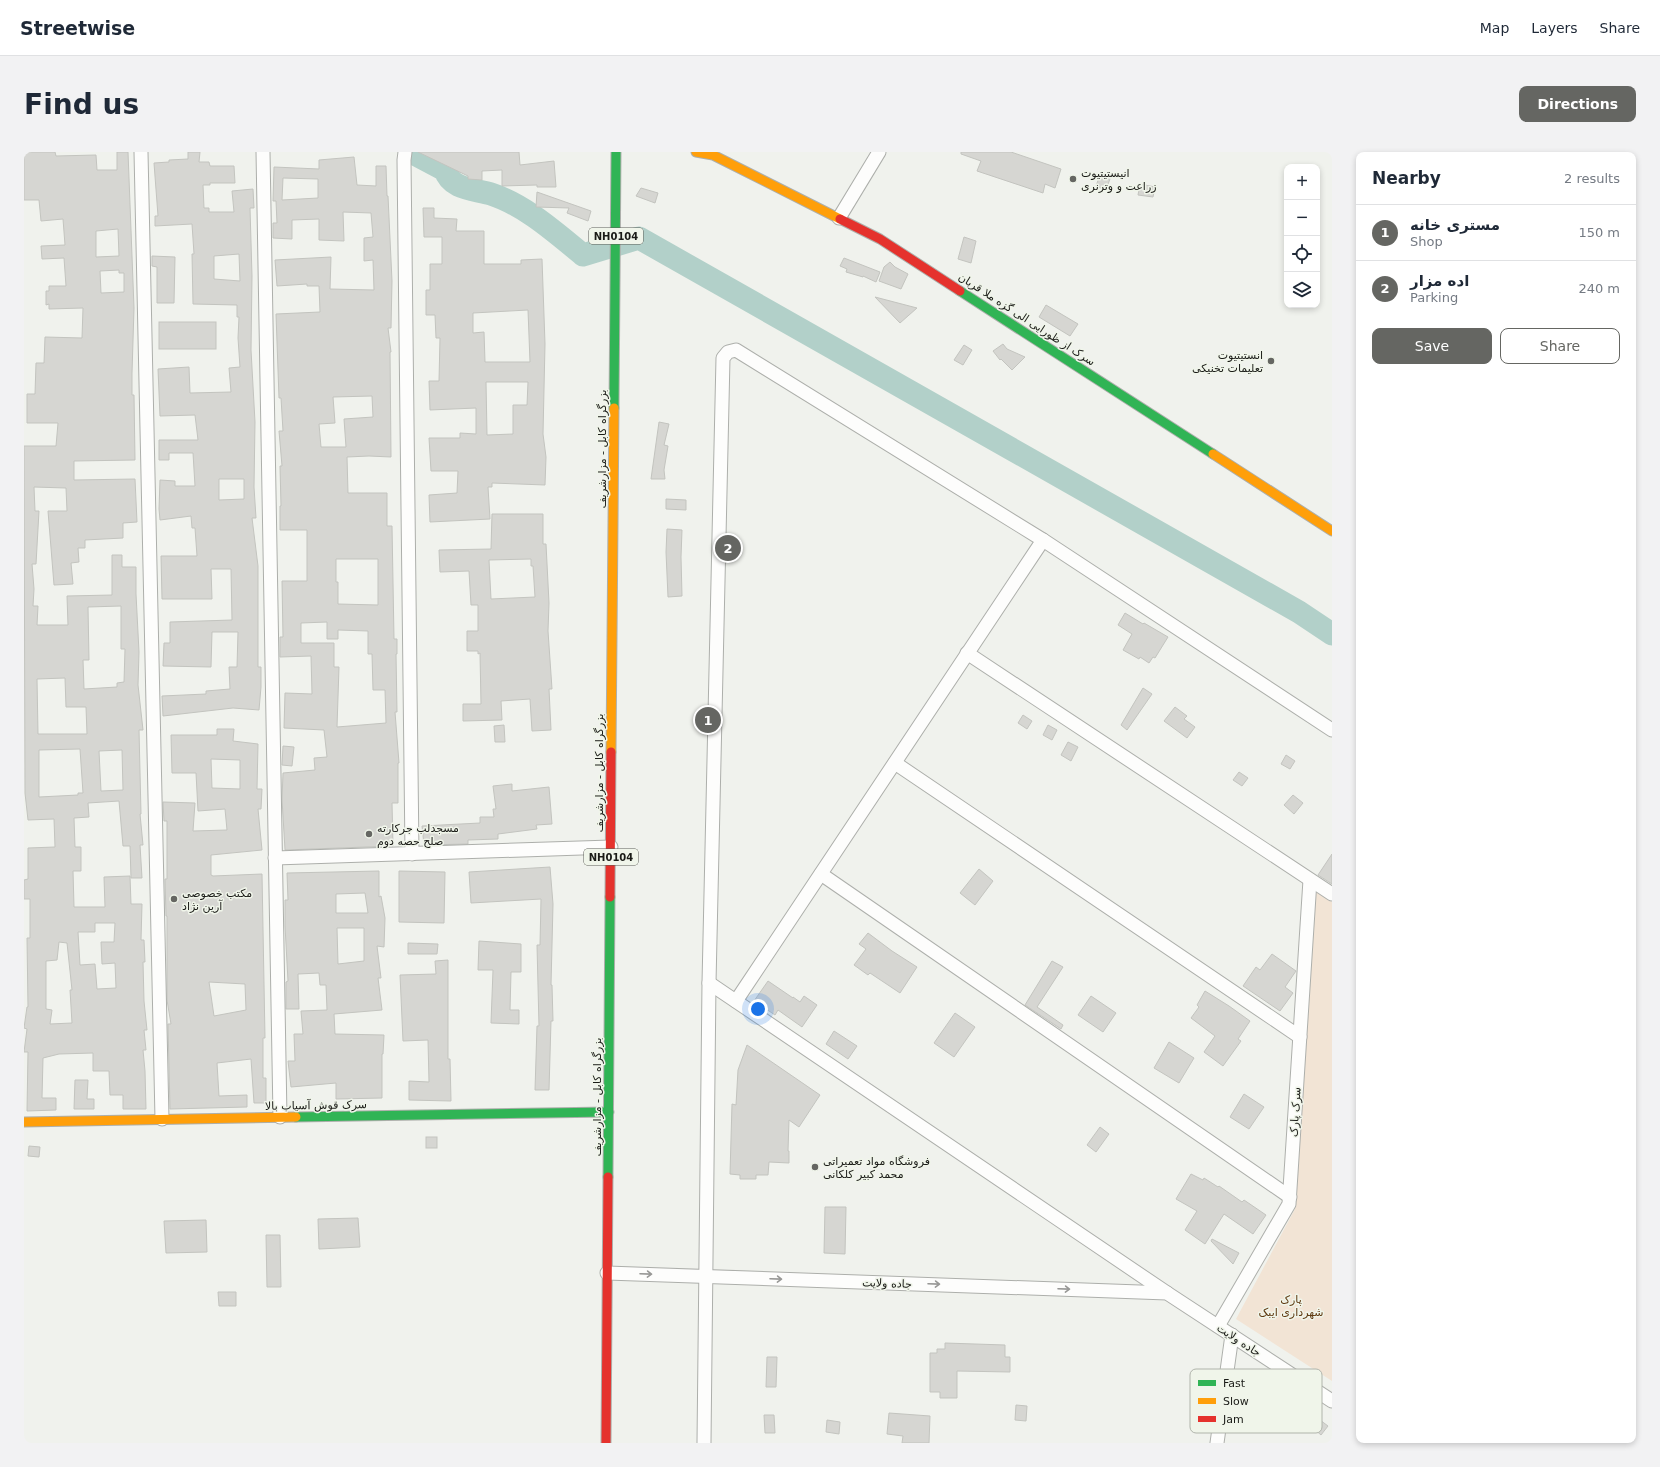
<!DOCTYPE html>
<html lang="en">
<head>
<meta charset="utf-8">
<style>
	:root { --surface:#fff; --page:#f2f2f3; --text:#1f2937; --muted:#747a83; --line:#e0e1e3; --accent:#656662 }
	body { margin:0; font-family:"DejaVu Sans","Noto Naskh Arabic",sans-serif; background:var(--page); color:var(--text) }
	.controls { position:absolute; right:12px; top:12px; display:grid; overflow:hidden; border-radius:8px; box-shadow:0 2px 6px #0003 }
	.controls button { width:36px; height:36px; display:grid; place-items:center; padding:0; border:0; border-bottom:1px solid var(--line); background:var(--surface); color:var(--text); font:20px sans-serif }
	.you { position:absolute; left:734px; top:857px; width:14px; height:14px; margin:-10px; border:3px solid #fff; border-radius:50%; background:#1a73e8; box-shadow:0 0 0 6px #1a73e833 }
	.badge { display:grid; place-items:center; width:26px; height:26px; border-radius:50%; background:var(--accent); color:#fff; font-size:13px; font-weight:700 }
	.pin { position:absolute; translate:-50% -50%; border:2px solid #fff; box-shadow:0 1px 4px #0006 }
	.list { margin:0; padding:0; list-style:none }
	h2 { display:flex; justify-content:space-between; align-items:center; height:52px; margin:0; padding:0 16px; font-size:17px }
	h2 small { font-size:13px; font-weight:400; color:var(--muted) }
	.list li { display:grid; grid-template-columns:26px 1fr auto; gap:12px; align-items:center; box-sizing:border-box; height:56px; padding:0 16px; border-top:1px solid var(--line) }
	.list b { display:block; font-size:15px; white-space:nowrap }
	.list p { margin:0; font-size:13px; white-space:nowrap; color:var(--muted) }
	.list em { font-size:13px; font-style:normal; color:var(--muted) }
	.actions { display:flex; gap:8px; padding:12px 16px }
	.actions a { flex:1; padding:9px 0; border:1px solid var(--accent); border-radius:8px; text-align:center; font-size:14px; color:var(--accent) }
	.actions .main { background:var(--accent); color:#fff }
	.icon { flex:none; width:22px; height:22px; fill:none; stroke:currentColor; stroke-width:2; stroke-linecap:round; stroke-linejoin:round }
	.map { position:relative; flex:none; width:1308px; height:1291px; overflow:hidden; border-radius:8px }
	header { display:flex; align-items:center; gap:24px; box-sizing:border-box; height:56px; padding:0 20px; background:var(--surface); border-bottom:1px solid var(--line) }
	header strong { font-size:19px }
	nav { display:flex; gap:22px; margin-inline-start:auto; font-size:14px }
	.intro { display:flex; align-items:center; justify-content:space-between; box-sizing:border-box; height:96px; padding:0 24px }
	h1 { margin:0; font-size:28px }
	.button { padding:10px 18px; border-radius:8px; background:var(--accent); color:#fff; font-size:14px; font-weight:700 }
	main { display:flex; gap:24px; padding:0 24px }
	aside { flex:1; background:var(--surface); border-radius:8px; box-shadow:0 2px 6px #0003 }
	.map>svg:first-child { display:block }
	.green { fill:#f2e4d5 }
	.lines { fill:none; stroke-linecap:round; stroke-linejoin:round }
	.river { stroke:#b2d0c9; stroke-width:23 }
	.building { fill:#d6d6d2; stroke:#c3c4bf; fill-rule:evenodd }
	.street-casing { stroke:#adafab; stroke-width:15 }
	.fast-casing { stroke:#adafab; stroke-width:11 }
	.slow-casing { stroke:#adafab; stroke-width:11 }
	.jam-casing { stroke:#adafab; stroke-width:11 }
	.street { stroke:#fdfdfc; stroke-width:13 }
	.fast { stroke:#30b455; stroke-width:9 }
	.slow { stroke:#ff9f0a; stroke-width:9 }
	.jam { stroke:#e5322d; stroke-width:9 }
	.oneway { stroke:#979795 }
	.poi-dot { fill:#656662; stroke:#f0f5ea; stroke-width:1.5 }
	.labels { text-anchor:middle; stroke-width:3; stroke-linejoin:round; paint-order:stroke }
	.shield { fill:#f0f5ea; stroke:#5a5c56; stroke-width:1 }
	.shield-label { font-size:10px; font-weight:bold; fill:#1a1b17 }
	.poi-label { font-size:11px; fill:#1a1b17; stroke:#f0f5ea; text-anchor:start }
	.street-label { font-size:11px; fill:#1a1b17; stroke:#f0f5ea }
	.park-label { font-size:11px; fill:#5e3910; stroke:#f0f5ea }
	.key { fill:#f0f5ea; stroke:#b0b4ab; stroke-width:1 }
	.key-label { font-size:11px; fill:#1a1b17 }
</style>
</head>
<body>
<header>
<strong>Streetwise</strong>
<nav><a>Map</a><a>Layers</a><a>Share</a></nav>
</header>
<div class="intro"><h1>Find us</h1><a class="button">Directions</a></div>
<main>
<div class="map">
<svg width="1308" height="1291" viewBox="0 0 1308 1291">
	<rect width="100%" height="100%" fill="#f0f2ed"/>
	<polygon class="green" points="1292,740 1308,750 1308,1229 1212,1167 1271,1057"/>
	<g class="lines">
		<path class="river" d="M387,0L421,18C427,38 451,37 467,42C501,53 532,81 559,103L615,86L1275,460L1308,482"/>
	</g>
	<g class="building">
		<path d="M0,0H31L32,4L72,3L73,18H93V0H104L110,156L108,221V243H110L111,308L50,309V328L111,327L113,370L99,371V386L61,388V396H54L55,410L47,411L49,432L30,433L24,359H43L42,336L10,335L11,359H15L12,412H8L10,437L9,454H14L13,473H44L43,444L88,443V403H98V415H112V442L115,500L114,533L119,578H115L117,662H116L119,693H116L118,726H107L106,694H99L95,649L64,651L65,665L50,666L51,695H57V719H49L50,755H81L80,725L106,724L107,752H118L117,788H120L121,810H119L120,849L123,878H120L122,898H119L121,919L122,957H99V943H86L85,919H69V901L35,902L19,906L18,946H32V958L3,959L4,900H0L3,877L0,876L3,855H4L3,786H6V747H0V728L4,727V696L31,695L30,667L4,668L1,641L0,294H32L34,271H3V242H11L12,211H20L21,185L58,186L59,156L25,157V152L22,153V139H25V134H42L40,106L18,107L17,94L41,93L39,67L17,69L15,48H0ZM94,77L95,104L72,105V79ZM95,118V121H100V140L77,141L76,119ZM97,454V497H101L100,530L93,531V535L60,537L59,508H65L64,455ZM41,526L42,555H62L63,582H14L13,527ZM56,597L59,641H54V643L15,645V598ZM98,598L99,638L77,639L75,599ZM71,771H91L90,790H77L78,812L91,811L92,836L73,837L71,812L56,813L54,780H71ZM35,790L43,791L48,838H46L48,871L26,872L28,858L22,857V809L33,808Z"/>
		<path d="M164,0H176L175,10H185L186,14H210L211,31H186V33H179L180,56H185V60H210L208,39L229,37L230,56H226L228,124L227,198L231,270L230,335L232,366H228L234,414V515H237V535L235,558L209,556L139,564L138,544L182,542V539L206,537L205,515H213L214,480H188L187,515L139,514L140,491H146V470L208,468L207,417H187L188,447H138L137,404H173L171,376H168L167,364L136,368L135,357L136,328L151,329V334H171L169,301H145V308H135V288H174L171,263L136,264L134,217L165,215L166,241L207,240L205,216L216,215L214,186L215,165H213V153L169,152L168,102H170L168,72L131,74V64H134L130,11L145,10V8L164,7ZM215,102L216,129L190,127V104ZM195,327H220V347L195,348Z"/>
		<polygon points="394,0 495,0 496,13 530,9 532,35 513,35 513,33 478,34 478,18 458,19 458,28 444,27 444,24"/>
		<polygon points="937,0 987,0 1037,17 1031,36 1021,32 1019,41 953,19 957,9 937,2"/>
		<path d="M330,5L333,33L352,34V14H362L363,44H364L368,129L367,176H364L367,200H366L367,305L345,304L323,305L324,341H363V374H368L370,487H373V502H372L373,560H371L375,611H374V651H368L369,694L261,698L258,647L259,621L291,618L290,606L303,605L300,578L260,576L261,541L288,542L287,504L256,505V485H259L258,429H283V378H256V354H257L256,314H258L255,279H259L257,246H255L252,162L296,160L295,134H283V132L253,134L251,108L307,105L306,137L350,138L349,108L340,109V86L349,85L347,61L319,60L320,89L295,88V67L268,68V87L249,86V71H253L252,49H249L250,15L295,17V8ZM259,26L294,27V46L258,48ZM348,244L349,265L320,267L322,295H297L295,272L311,271L309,245ZM312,407H354V453L314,452V430H312ZM303,470V487H314V478L344,479V502H348L349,538H361L362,571L313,575L315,515H310V491H277V471Z"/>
		<polygon points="1077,20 1087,24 1082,38 1072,34"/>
		<polygon points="1116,32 1131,35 1129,45 1114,43"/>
		<polygon points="617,36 634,41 631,51 612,44"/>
		<polygon points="513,40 567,59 564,69 543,61 545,56 512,55"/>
		<path d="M399,56H410V66L433,67L432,79H460V112H497V108L518,107L521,192L519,282L522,305L521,333L468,331V335H464L466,367L406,370L405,343L433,341L434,319H407L405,286H436V281L452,282V256L406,258L405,229H415L416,186H412L411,163H402V138H406V112H418V85H400ZM504,158L506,210H461L460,180L449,181V161ZM462,230H504L503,253H489V282L463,283Z"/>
		<polygon points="940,85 952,89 947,111 934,107"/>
		<polygon points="128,104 151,105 150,151 133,151 133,115 128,114"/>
		<polygon points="820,106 856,120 852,130 839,124 839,125 822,120 823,117 816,114"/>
		<polygon points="866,110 871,115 884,122 877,137 855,129 860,115"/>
		<polygon points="851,145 893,156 876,171"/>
		<polygon points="1022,153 1054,172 1046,184 1015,165"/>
		<rect x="135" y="170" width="57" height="27"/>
		<polygon points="979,192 983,197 1001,205 988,218 977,207 976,208 969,199"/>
		<polygon points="940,193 948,198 939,213 930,208"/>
		<polygon points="635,270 645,272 640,293 644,294 640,318 641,327 627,327"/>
		<polygon points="642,347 662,348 662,358 642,357"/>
		<path d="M468,362H519V392H522L525,451L524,479L528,537H525L527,578L508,579L506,547L477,549L478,568L439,569V552H457L456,501L454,502V499H443V479H454V453H447L445,419L416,420L415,398L467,397ZM507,407V414H509L511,445L467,447L465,408Z"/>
		<polygon points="643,377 658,378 657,405 658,444 644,445 642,400"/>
		<polygon points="1101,461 1119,472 1120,471 1144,485 1131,506 1129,505 1125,511 1116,505 1115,507 1099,498 1108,482 1094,473"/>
		<polygon points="1119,536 1128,542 1103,578 1097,573"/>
		<polygon points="1151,555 1163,564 1160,567 1171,575 1163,586 1140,569"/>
		<polygon points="999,563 1008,569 1003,577 994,571"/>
		<polygon points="480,573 481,590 471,590 470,574"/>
		<polygon points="1024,573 1033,578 1028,588 1019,583"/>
		<path d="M193,577H210L209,589L234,592L233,637H238L237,657H234L238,698L187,703V723L189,724L238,722L241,886H239V926H242V951H230L227,907L193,911L195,944L223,943V955L146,957L144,872H147L143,848V764H142L141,727H143V669H140L139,650L171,651L169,679L203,678L201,657L174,659L172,621H148L147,583H193ZM187,607L216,608V637L188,636ZM185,830L221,832L222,858L190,864Z"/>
		<polygon points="1044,590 1054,595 1047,609 1037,603"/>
		<polygon points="259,594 270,595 268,614 258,613"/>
		<polygon points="1262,603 1271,609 1266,617 1257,612"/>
		<polygon points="1215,620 1224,626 1218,634 1209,628"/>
		<polygon points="488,632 488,639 525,635 528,672 512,673 513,677 474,682 474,687 444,688 444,692 400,693 398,674 456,671 456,665 470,665 469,657 472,657 469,634"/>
		<polygon points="1269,643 1279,651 1270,662 1260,653"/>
		<polygon points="1308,702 1308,732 1294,723"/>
		<polygon points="526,715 529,752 527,833 528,833 529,869 527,869 525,938 511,938 513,874 515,874 513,793 516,793 517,747 447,751 445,720"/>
		<polygon points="955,717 969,729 951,753 936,741"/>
		<path d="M355,719V745L357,744L361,766L360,795L353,794L357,826H354L358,858L310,862L311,882L360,883L359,902H358V946L312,947V931L267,935L264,909H271L270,882H279L277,859L303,858L302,833H296L295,821L274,822L275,857H262V830L264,829L261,774V748H264L263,721ZM341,741L344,761H312V742ZM313,776H340V809L314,812Z"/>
		<polygon points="375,719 421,720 420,771 375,770"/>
		<polygon points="844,781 868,799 893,815 876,841 846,821 844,823 830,813 842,797 835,792"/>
		<polygon points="455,789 497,792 497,820 487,820 486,858 495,858 495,872 467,871 469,818 454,818"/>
		<polygon points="384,791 414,792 413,802 384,802"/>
		<polygon points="1248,802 1272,819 1261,835 1269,841 1256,859 1219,834 1232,815 1236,818"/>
		<polygon points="424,808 424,907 426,907 427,949 385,948 385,929 405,930 404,888 379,889 376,823 412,822 411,809"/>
		<polygon points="1028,809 1039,815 1013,855 1039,873 1037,877 1001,853"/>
		<polygon points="744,829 769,846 769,845 776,850 780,844 793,853 778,875 754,858 751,863 730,849"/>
		<polygon points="1181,839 1205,854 1226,869 1214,887 1217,889 1199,914 1180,900 1191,884 1167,866 1175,855 1173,853"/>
		<polygon points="1067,844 1092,861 1079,880 1054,863"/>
		<polygon points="931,861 951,875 930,905 910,891"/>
		<polygon points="810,879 833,894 824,907 802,892"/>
		<polygon points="1145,890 1170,906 1155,931 1130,916"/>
		<polygon points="723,893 796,943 775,975 765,968 764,999 765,999 765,1011 745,1010 744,1023 732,1023 732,1027 716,1027 716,1023 706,1022 708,952 712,953 714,918"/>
		<polygon points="51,928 64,928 63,947 70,947 70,957 50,957"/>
		<polygon points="1220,942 1240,955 1225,977 1206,965"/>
		<polygon points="1076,975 1085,982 1072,1000 1063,993"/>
		<rect x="402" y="985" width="11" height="11"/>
		<polygon points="5,994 16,995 15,1005 4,1004"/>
		<polygon points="1167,1022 1179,1028 1180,1026 1194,1035 1195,1034 1218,1050 1220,1048 1242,1063 1229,1082 1200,1062 1181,1092 1161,1078 1173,1059 1152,1047"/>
		<polygon points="801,1055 822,1055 821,1102 800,1101"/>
		<polygon points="334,1066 336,1095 295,1097 294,1067"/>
		<polygon points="182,1068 183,1100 142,1101 140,1069"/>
		<polygon points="242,1083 256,1083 257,1135 243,1135"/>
		<polygon points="1188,1087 1215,1101 1209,1112 1187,1089"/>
		<polygon points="194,1140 212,1140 212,1154 195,1154"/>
		<polygon points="921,1191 981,1193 981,1205 986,1205 986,1220 933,1219 933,1246 916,1246 916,1240 906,1240 906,1201 913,1201 913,1197 921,1197"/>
		<polygon points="743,1205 753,1205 752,1235 742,1235"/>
		<polygon points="992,1253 1003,1254 1002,1269 991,1268"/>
		<polygon points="865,1261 906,1264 905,1291 878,1291 879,1284 863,1282"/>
		<polygon points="740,1263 750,1263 751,1281 741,1281"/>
		<polygon points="803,1268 816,1270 815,1282 802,1280"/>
		<polygon points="1296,1268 1304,1274 1297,1283 1289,1276"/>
	</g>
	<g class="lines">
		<defs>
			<g id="street">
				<polyline points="117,0 138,967"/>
				<polyline points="239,0 256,965"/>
				<polyline points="381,0 380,8 388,702"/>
				<polyline points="815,66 855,0"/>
				<polyline points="943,501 1308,742"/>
				<polyline points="871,611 1276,885"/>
				<polyline points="251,706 587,695"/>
				<polyline points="797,722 1266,1045"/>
				<polyline points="685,831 1143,1141"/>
				<polyline points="712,849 1019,388"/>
				<polyline points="583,1121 1143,1141 1308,1249"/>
				<polyline points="1194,1174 1265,1052 1286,728"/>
				<polyline points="680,1291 685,831 699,206 704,200 712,198 1019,388 1308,578"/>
				<polyline points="1193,1291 1208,1183"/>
			</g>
			<g id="fast">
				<polyline points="936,139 1189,302"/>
				<polyline points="590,256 592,0"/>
				<polyline points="272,965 585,960"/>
				<polyline points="584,1025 586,745"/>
			</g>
			<g id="slow">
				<polyline points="672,0 689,3 816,67"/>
				<polyline points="1189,302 1308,379"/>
				<polyline points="587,600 590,256"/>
				<polyline points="0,970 272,965"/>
			</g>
			<g id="jam">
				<polyline points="816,67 856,87 936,139"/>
				<polyline points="586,745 587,600"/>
				<polyline points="582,1291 584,1025"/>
			</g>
		</defs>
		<use href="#street" class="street-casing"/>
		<use href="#fast" class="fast-casing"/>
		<use href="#slow" class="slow-casing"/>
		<use href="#jam" class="jam-casing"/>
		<use href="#street" class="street"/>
		<use href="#fast" class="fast"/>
		<use href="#slow" class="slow"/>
		<use href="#jam" class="jam"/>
	</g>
	<defs><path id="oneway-shaft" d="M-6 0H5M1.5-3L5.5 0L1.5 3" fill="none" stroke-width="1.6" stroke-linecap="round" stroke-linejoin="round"/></defs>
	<g class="oneway">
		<use href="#oneway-shaft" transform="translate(622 1122) rotate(2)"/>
		<use href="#oneway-shaft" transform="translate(752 1127) rotate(2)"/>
		<use href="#oneway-shaft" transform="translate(910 1132) rotate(2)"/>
		<use href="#oneway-shaft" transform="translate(1040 1137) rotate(2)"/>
	</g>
	<g class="poi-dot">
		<circle cx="1049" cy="27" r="4"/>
		<circle cx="1247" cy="209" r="4"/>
		<circle cx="345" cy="682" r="4"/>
		<circle cx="150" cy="747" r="4"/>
		<circle cx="791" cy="1015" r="4"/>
	</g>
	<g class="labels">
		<g class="shield">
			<rect x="565" y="76" width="54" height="16" rx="3"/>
			<rect x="560" y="697" width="54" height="16" rx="3"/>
		</g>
		<g class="shield-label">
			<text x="592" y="88">NH0104</text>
			<text x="587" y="709">NH0104</text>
		</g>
		<g class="poi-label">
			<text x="1057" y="25">انیستیتیوت<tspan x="1057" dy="13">زراعت و وترنری</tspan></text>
			<text x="1239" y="207" text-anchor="end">انستیتیوت<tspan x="1239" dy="13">تعلیمات تخنیکی</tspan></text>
			<text x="353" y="680">مسجدلب جرکارته<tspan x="353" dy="13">صلح حصه دوم</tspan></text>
			<text x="158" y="745">مکتب خصوصی<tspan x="158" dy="13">آرین نژاد</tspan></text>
			<text x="799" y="1013">فروشگاه مواد تعمیراتی<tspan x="799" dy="13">محمد کبیر کلکانی</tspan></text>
		</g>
		<g class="street-label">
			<text transform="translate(1003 167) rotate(33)" y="4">سرک از ظورایی الی گزه ملا قربان</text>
			<text transform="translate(578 297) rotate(-90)" y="4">بزرگراه کابل - مزارشریف</text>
			<text transform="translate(575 621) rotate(-90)" y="4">بزرگراه کابل - مزارشریف</text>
			<text transform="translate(573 945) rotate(-90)" y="4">بزرگراه کابل - مزارشریف</text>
			<text transform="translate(292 953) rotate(-1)" y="4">سرک قوش آسیاب بالا</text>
			<text transform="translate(1271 960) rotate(-86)" y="4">سرک پارک</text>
			<text transform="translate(863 1131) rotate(2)" y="4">جاده ولایت</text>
			<text transform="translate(1215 1188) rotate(33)" y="4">جاده ولایت</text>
		</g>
		<g class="park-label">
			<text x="1267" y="1151">پارک<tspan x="1267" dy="13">شهرداری ایبک</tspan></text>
		</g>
	</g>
	<rect x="1166" y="1217" width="132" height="64" rx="6" class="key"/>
	<rect x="1174" y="1228" width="18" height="6" fill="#30b455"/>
	<rect x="1174" y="1246" width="18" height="6" fill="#ff9f0a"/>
	<rect x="1174" y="1264" width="18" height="6" fill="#e5322d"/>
	<g class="key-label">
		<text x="1199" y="1235">Fast</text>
		<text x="1199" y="1253">Slow</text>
		<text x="1199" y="1271">Jam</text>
	</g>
</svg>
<div class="controls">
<button>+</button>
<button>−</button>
<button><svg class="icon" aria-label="locate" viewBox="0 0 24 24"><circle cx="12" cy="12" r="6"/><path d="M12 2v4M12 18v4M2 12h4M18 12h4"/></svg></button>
<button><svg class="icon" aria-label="layers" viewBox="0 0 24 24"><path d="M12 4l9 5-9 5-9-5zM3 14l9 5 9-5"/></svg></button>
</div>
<div class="you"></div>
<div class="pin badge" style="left:684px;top:568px">1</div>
<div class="pin badge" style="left:704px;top:396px">2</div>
</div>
<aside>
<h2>Nearby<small>2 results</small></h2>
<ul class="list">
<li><span class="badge">1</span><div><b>مستری خانه</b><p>Shop</p></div><em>150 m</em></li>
<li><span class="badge">2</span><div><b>اده مزار</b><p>Parking</p></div><em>240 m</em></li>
</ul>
<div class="actions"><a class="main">Save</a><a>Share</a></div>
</aside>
</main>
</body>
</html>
